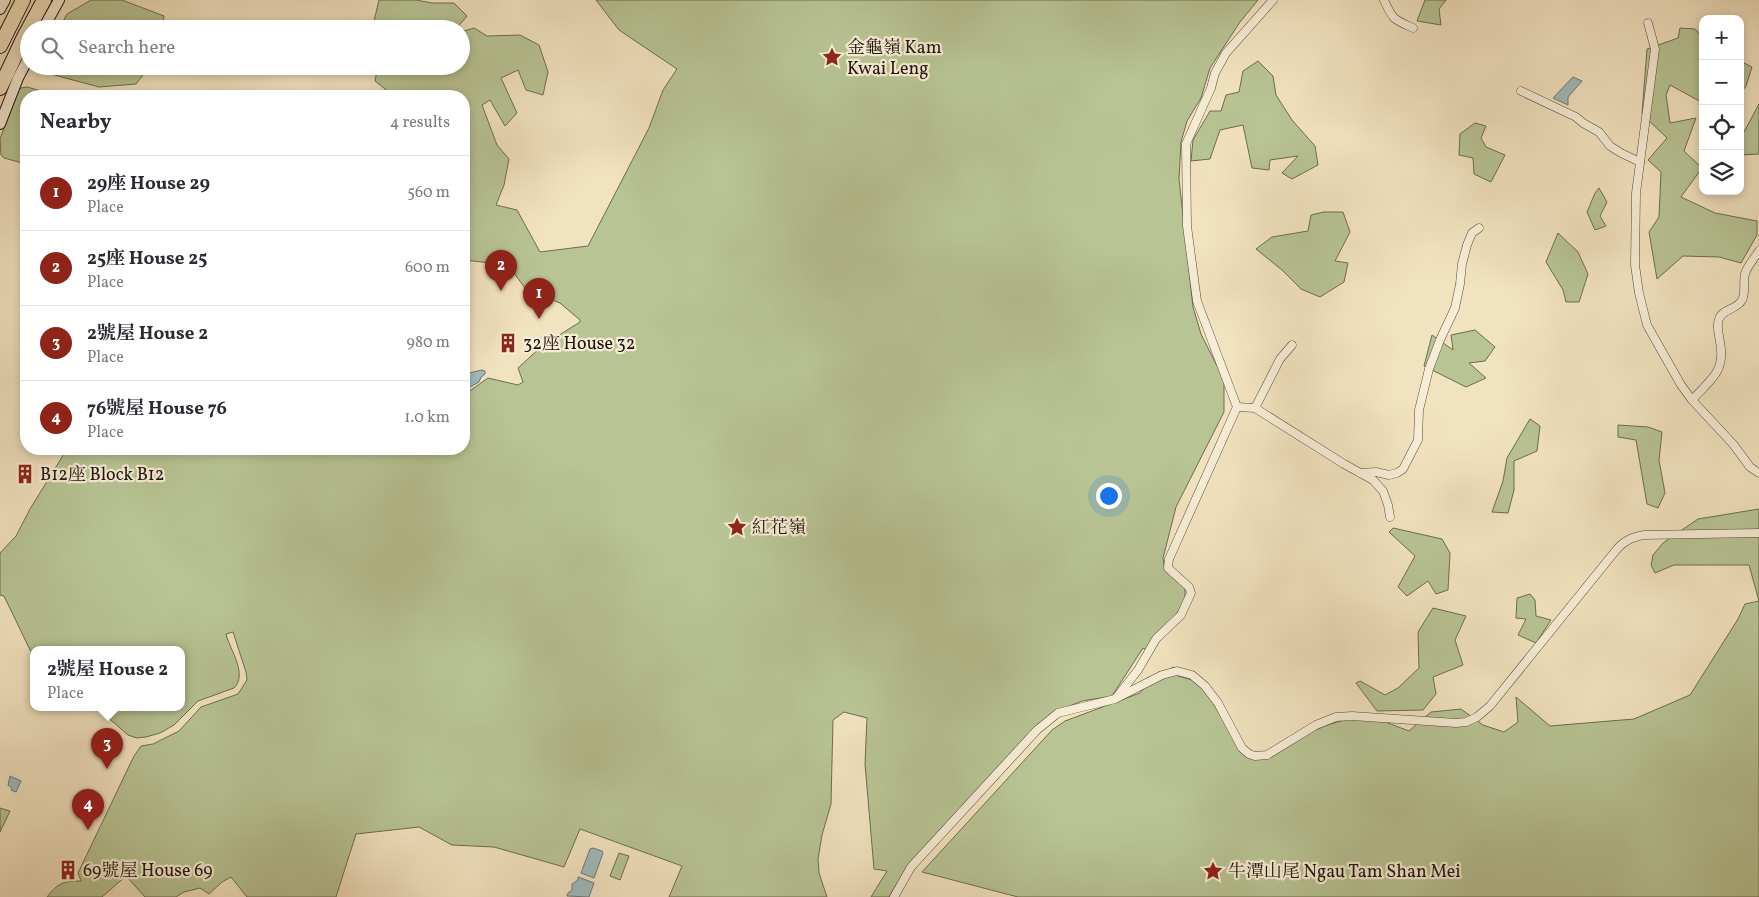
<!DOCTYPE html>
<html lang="en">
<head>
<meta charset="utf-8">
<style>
	:root { --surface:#fff; --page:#f7f7f7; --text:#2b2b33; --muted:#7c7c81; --line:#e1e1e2; --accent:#8f2418 }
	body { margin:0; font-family:Vollkorn,"Noto Serif TC",serif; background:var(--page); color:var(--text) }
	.controls { position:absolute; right:15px; top:15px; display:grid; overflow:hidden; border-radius:10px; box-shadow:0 2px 8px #0003 }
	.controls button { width:45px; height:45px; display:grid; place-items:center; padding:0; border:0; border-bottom:1px solid var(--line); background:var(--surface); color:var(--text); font:25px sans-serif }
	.you { position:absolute; left:1108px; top:495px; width:18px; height:18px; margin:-12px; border:4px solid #fff; border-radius:50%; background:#1a73e8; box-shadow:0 0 0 8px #1a73e833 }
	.badge { display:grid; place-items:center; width:32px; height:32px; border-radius:50%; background:var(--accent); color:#fff; font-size:16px; font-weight:700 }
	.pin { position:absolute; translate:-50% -41px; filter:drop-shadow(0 1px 2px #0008) }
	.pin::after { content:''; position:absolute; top:26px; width:18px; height:15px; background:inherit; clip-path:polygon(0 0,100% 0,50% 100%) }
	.popup { position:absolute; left:30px; top:646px; width:155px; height:65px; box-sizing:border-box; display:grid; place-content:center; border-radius:10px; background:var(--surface); filter:drop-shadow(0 1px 4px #0005); font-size:16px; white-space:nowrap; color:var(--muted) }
	.popup b { font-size:19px; color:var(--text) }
	.popup::after { content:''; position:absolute; left:50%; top:100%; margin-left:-10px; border:10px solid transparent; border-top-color:var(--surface) }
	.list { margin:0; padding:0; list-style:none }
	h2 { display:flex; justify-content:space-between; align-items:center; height:65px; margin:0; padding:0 20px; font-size:21px }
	h2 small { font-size:16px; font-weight:400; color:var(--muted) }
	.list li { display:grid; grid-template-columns:32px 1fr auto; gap:15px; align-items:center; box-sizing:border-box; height:75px; padding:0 20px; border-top:1px solid var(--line) }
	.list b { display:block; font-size:19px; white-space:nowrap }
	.list p { margin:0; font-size:16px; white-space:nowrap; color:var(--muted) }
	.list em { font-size:16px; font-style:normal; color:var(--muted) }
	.icon { flex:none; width:28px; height:28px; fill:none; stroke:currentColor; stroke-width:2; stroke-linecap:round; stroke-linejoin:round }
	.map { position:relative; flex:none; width:1759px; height:897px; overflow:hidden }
	.search { position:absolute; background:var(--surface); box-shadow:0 2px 8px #0003; left:20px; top:20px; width:450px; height:55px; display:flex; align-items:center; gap:12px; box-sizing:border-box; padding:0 18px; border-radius:28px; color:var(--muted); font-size:19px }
	.panel { position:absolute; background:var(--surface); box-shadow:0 2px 8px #0003; left:20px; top:90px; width:450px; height:365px; border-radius:20px }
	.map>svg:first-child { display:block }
	.green { fill:#b8c494; stroke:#6c6c51 }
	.water { fill:#a0bbbe; stroke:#6c7978 }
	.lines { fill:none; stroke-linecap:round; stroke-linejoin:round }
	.street-casing { stroke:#54483a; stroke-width:9 }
	.secondary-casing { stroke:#1f150e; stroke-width:12 }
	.highway-casing { stroke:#1f150e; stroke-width:16 }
	.street { stroke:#f7edd6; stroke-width:8 }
	.secondary { stroke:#f7edd6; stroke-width:10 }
	.highway { stroke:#f2e3c0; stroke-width:14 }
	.labels { text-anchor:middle; stroke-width:4.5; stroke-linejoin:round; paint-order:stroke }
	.poi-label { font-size:18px; fill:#1f150e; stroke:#f7edd6; text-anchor:start }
</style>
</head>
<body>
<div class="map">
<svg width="1759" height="897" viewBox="0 0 1759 897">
	<rect width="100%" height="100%" fill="#f2e3c0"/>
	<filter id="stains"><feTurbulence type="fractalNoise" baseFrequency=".004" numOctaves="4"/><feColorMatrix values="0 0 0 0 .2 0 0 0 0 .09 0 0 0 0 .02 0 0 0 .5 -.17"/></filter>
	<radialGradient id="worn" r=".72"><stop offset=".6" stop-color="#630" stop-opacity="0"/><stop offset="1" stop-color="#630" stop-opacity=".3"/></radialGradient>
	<g class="green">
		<polygon points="91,0 122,0 164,16 162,29 59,29 67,14"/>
		<polygon points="379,0 416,0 432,3 454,3 467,16 456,29 381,29 374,21"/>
		<path d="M596,0H1258L1240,22L1210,68L1201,98L1187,121L1181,142L1179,179L1193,307L1201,334L1224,380V412L1176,507L1163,558L1165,571L1185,587V600L1152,653L1143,648L1112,696L1082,701L1057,711L988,778L909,863L889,897H871L887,871L874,869L865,764L867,718L844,712L833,720L831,804L822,835L818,859L819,873L827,897H669L682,866L580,829L564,867L494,847L452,845L419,827L356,834L336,897H247L231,877L222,882L209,894L200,888L184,892L176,897H145L126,876L102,897H47C58,883 63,881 81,881L78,873L134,756L141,746L153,744L179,731L201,707L238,694L247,680L246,672L233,632L226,634C230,650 248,674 234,688L198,701L174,725L160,733L146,737L137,738L128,735L97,708H181V650H33V656L4,596L0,595V553L16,536L30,509L67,449H464V395L488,378L518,385L523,382L518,368L542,346L580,322V320L560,303L533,293L525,288L508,265L464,260V96H394L375,81L378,66H461V34L464,31L474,28L487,36L520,35L539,45L548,72L543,95L526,90L518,70L501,78L517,113L505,126L490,100L482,105L497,145L509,159L504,185L496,205L517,210L540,252L588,246L649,128L663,90L677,69L619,30Z"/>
		<polygon points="1425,0 1446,0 1439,9 1441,25 1417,21"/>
		<polygon points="1680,28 1695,29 1703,38 1703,103 1670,85 1666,95 1670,123 1696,118 1684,151 1702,168 1681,197 1715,213 1757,221 1757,235 1741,263 1719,257 1683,256 1657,279 1649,232 1659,217 1661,172 1648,160 1667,138 1642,114 1647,49 1678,38"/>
		<polygon points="1258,61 1273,76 1276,95 1292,120 1315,146 1318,165 1292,179 1282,173 1298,156 1270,160 1269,170 1252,168 1243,125 1220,130 1210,159 1191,161 1193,140 1210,111 1221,111 1226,95 1239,92 1243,71"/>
		<polygon points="1740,61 1752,67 1746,86 1740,94"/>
		<polygon points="38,66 150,66 136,84 99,87 36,70"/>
		<polygon points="27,87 48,93 47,96 26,96 26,164 4,158 1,155 0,139 17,92 21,88"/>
		<polygon points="1759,104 1759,154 1740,155 1740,134 1744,132"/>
		<polygon points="1475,123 1486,126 1481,138 1486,147 1505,155 1491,182 1474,174 1473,158 1459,155 1460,134"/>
		<polygon points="1599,188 1607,202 1600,216 1606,226 1595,230 1587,212 1595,193"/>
		<polygon points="1324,212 1343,212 1350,232 1335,261 1348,263 1344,282 1320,297 1301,289 1282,270 1256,249 1272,237 1308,231 1311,215"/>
		<polygon points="1558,233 1578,252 1588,274 1579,302 1566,302 1563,290 1546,262"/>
		<polygon points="1475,330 1495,347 1485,361 1469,363 1486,378 1466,387 1424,366 1432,335 1453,350 1451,335"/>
		<polygon points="1530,419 1540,426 1537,451 1514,461 1514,490 1508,513 1492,512 1503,481 1507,458"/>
		<polygon points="1618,425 1648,427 1662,432 1659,460 1665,493 1658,508 1647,504 1636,440 1618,437"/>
		<polygon points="1759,509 1759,601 1749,565 1674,565 1655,573 1651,565 1653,555 1663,543 1698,519"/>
		<polygon points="1393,528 1442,539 1450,553 1448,590 1436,594 1428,581 1407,596 1398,587 1415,556 1389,532"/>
		<polygon points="1530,594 1535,600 1536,616 1551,620 1536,643 1518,635 1526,619 1516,618 1517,598"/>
		<path d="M1759,601V897H1018L922,872L1052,730L1065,721L1140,693L1154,676L1174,667L1178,676L1196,681L1212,701L1241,751L1266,757C1299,739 1333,714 1373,719C1385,721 1398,727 1409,731L1431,712L1461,709L1483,725L1504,732L1518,722L1516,697L1550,726L1634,719L1690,695L1738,619L1745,604Z"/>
		<polygon points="1433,608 1466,616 1455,640 1463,665 1433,677 1436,694 1423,710 1377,711 1356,683 1360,681 1385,695 1398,688 1419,668 1418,632"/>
		<polygon points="0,808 10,811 0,832"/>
		<polygon points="619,853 629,856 620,880 610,876"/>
	</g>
	<g class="water">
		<polygon points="1573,77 1582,81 1568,97 1568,105 1553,98"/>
		<polygon points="482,370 485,371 485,374 481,377 479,382 470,387 467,386 469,373"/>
		<polygon points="10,776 21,781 16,792 11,790 12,788 8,785"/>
		<polygon points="593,848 602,851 603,853 594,878 581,873 590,849"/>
		<polygon points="578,877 594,883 589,897 567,896 568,893 572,890 572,884 578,880"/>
	</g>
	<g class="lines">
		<defs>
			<g id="street">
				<path d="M1384,0C1393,20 1393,19 1413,28"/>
				<polyline points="1648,23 1655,49 1636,193 1635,265 1639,293 1647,325 1681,385 1692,400 1733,444 1750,467 1759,473"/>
				<polyline points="1521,91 1576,117 1583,123 1599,132 1610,146 1621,153 1640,162"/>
				<path d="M1692,400C1710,380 1726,372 1720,342C1719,334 1716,326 1719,319C1722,309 1738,309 1742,300C1746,293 1743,282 1745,274C1747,266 1755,258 1759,251"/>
				<polyline points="1237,407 1255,408 1344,464 1373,480 1383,491 1388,505 1390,517"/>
				<polyline points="1255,408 1280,359 1292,345"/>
				<polyline points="1360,473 1376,472 1389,475 1397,473 1403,469 1418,440 1419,410 1429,369 1440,340 1455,308 1460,284 1462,264 1467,245 1472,233 1479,228"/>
				<polyline points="1116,698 1138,670 1156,639 1181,615 1191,593 1189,587 1168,568 1169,559 1237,407 1197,301 1187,226 1186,144 1211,88 1215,73 1226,53 1273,0"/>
				<path d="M894,897L911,867L1037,730L1058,713L1115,699L1162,675L1177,671L1192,675L1205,686L1218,703L1242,748L1249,754L1255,756L1267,755L1316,725L1336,717L1352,716L1456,723L1466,722L1477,717L1490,706L1617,549C1625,540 1633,537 1644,535L1759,533"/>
			</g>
			<g id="secondary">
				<polyline points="0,9 5,0"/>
				<polyline points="43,29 59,0"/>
				<polyline points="0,124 18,78 29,57"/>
			</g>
			<g id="highway">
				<polyline points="0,46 23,0"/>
				<polyline points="0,88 24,37 44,0"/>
			</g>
		</defs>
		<use href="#street" class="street-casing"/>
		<use href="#secondary" class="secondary-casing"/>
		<use href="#highway" class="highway-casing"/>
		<use href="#street" class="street"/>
		<use href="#secondary" class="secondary"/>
		<use href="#highway" class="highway"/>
	</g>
	<defs>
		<symbol id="sight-bare" viewBox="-9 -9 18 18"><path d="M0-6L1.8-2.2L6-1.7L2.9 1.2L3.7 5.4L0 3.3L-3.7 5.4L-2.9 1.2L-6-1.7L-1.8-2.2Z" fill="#8f2418" stroke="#f7edd6" stroke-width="2.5" paint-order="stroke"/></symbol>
		<symbol id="building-bare" viewBox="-9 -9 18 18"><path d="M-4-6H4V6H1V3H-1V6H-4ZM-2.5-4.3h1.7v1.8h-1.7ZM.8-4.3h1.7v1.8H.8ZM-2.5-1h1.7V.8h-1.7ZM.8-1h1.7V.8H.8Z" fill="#8f2418" stroke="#f7edd6" stroke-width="2.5" paint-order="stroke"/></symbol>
	</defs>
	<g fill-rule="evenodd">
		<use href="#sight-bare" x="818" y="43" width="28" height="28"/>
		<use href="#building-bare" x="494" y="329" width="28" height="28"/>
		<use href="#building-bare" x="11" y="460" width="28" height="28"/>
		<use href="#sight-bare" x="723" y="513" width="28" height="28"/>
		<use href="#building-bare" x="54" y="856" width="28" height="28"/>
		<use href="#sight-bare" x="1199" y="857" width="28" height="28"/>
	</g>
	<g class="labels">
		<g class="poi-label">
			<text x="847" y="53">金龜嶺 Kam<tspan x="847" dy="21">Kwai Leng</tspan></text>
			<text x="523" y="349">32座 House 32</text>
			<text x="40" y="480">B12座 Block B12</text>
			<text x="752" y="533">紅花嶺</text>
			<text x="83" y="876">69號屋 House 69</text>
			<text x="1228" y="877">牛潭山尾 Ngau Tam Shan Mei</text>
		</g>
	</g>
	<rect width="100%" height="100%" filter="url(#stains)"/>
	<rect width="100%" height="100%" fill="url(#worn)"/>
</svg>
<div class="controls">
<button>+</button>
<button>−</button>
<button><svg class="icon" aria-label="locate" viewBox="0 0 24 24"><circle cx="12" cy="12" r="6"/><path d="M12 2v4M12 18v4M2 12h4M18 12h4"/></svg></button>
<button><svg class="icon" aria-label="layers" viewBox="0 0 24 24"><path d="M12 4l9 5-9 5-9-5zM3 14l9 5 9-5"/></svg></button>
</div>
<div class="you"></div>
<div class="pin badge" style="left:539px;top:319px">1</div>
<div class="pin badge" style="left:501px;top:291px">2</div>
<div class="pin badge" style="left:107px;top:769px">3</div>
<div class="popup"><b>2號屋 House 2</b>Place</div>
<div class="pin badge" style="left:88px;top:830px">4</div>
<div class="search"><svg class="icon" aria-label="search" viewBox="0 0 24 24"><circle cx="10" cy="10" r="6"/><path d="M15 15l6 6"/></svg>Search here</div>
<section class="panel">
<h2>Nearby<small>4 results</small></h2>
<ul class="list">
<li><span class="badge">1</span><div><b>29座 House 29</b><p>Place</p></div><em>560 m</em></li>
<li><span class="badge">2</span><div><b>25座 House 25</b><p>Place</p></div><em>600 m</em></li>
<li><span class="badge">3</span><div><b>2號屋 House 2</b><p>Place</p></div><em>980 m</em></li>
<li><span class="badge">4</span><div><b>76號屋 House 76</b><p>Place</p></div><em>1.0 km</em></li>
</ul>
</section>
</div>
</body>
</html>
